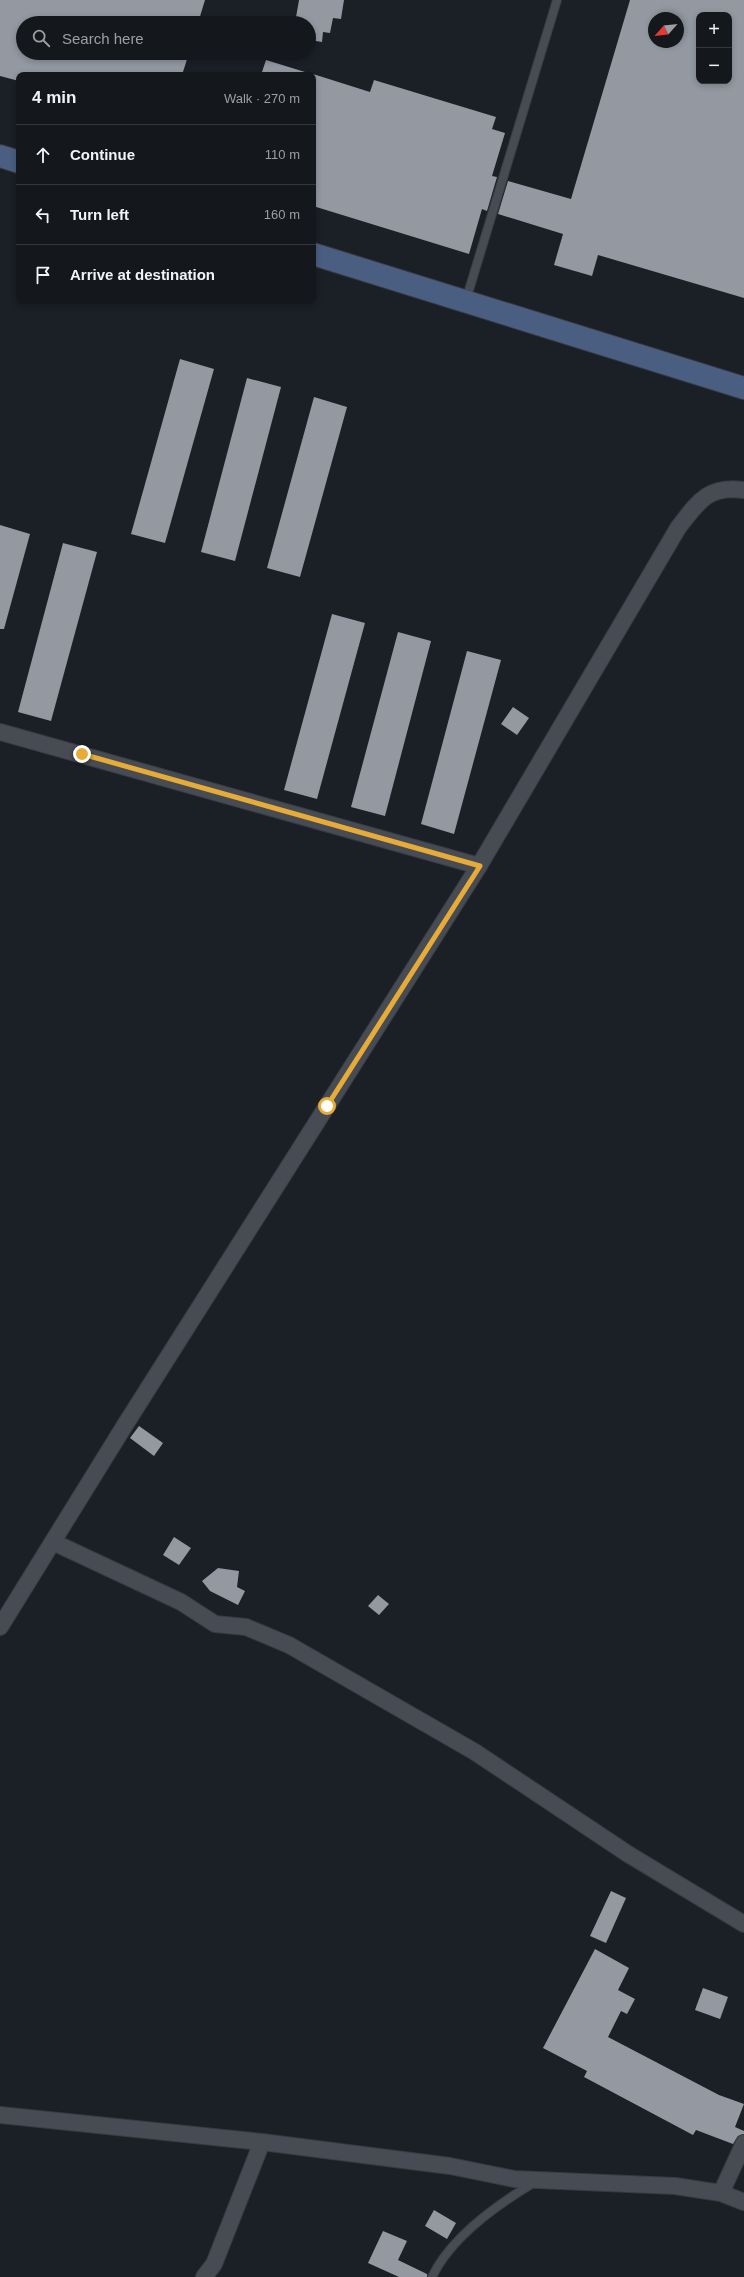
<!DOCTYPE html>
<html lang="en">
<head>
<meta charset="utf-8">
<style>
	:root { --surface:#14171c; --page:#212429; --text:#f1f3f6; --muted:#9d9fa3; --line:#33363b }
	body { margin:0; font-family:Helvetica,sans-serif; background:var(--page); color:var(--text) }
	.controls { position:absolute; right:12px; top:12px; display:grid; overflow:hidden; border-radius:8px; box-shadow:0 2px 6px #0003 }
	.controls button { width:36px; height:36px; display:grid; place-items:center; padding:0; border:0; border-bottom:1px solid var(--line); background:var(--surface); color:var(--text); font:20px sans-serif }
	.compass { position:absolute; left:648px; top:12px; width:36px; height:36px; border-radius:50%; background:var(--surface); box-shadow:0 2px 6px #0003; rotate:243deg }
	.stop { position:absolute; width:12px; height:12px; margin:-9px; border:3px solid #e7ac37; border-radius:50%; background:#fff }
	.stop.end { background:#e7ac37; border-color:#fff; box-shadow:0 1px 4px #0008 }
	.list { margin:0; padding:0; list-style:none }
	h2 { display:flex; justify-content:space-between; align-items:center; height:52px; margin:0; padding:0 16px; font-size:17px }
	h2 small { font-size:13px; font-weight:400; color:var(--muted) }
	.list li { display:grid; grid-template-columns:26px 1fr auto; gap:12px; align-items:center; box-sizing:border-box; height:60px; padding:0 16px; border-top:1px solid var(--line) }
	.list b { display:block; font-size:15px; white-space:nowrap }
	.list em { font-size:13px; font-style:normal; color:var(--muted) }
	.icon { flex:none; width:22px; height:22px; fill:none; stroke:currentColor; stroke-width:2; stroke-linecap:round; stroke-linejoin:round }
	.map { position:relative; flex:none; width:744px; height:2277px; overflow:hidden }
	.search { position:absolute; background:var(--surface); box-shadow:0 2px 6px #0003; left:16px; top:16px; width:300px; height:44px; display:flex; align-items:center; gap:10px; box-sizing:border-box; padding:0 14px; border-radius:22px; color:var(--muted); font-size:15px }
	.panel { position:absolute; background:var(--surface); box-shadow:0 2px 6px #0003; left:16px; top:72px; width:300px; height:232px; border-radius:8px }
	.map>svg:first-child { display:block }
	.building { fill:#9398a1; fill-rule:evenodd }
	.lines { fill:none; stroke-linecap:round; stroke-linejoin:round }
	.lane-casing { stroke:#373a40; stroke-width:10 }
	.street-casing { stroke:#373a40; stroke-width:18 }
	.secondary-casing { stroke:#373a40; stroke-width:24 }
	.lane { stroke:#474b53; stroke-width:8 }
	.street { stroke:#474b53; stroke-width:16 }
	.secondary { stroke:#4a5e81; stroke-width:22 }
	.route { stroke:#e7ac37; stroke-width:5 }
</style>
</head>
<body>
<div class="map">
<svg width="744" height="2277" viewBox="0 0 744 2277">
	<rect width="100%" height="100%" fill="#1b1f26"/>
	<g class="building">
		<polygon points="0,0 205,0 198,23 23,23 23,53 189,53 182,75 19,75 19,81 0,76"/>
		<polygon points="299,0 344,0 341,19 333,18 330,33 323,32 322,42 309,40 309,23 295,23"/>
		<path d="M630,0H744V298L598,255L592,276L554,265L563,234L498,214L508,181L571,199ZM699,15H729V81H699ZM654,18H678V42H654Z"/>
		<polygon points="266,60 305,72 305,75 261,75"/>
		<polygon points="313,74 370,92 374,80 496,117 492,129 505,133 492,176 497,177 487,211 482,209 469,254 313,206"/>
		<polygon points="180,359 214,369 165,543 131,534"/>
		<polygon points="247,378 281,387 235,561 201,552"/>
		<polygon points="314,397 347,407 300,577 267,568"/>
		<polygon points="0,525 30,534 4,629 0,629"/>
		<polygon points="63,543 97,552 51,721 18,712"/>
		<polygon points="332,614 365,623 317,799 284,790"/>
		<polygon points="398,632 431,641 385,816 351,807"/>
		<polygon points="467,651 501,660 454,834 421,824"/>
		<polygon points="513,707 529,718 517,735 501,724"/>
		<polygon points="139,1426 163,1443 154,1456 130,1438"/>
		<polygon points="174,1537 191,1548 179,1565 163,1555"/>
		<polygon points="218,1568 239,1571 237,1587 245,1591 238,1605 210,1591 202,1581"/>
		<polygon points="378,1595 389,1604 379,1615 368,1606"/>
		<polygon points="611,1891 626,1898 606,1943 590,1936"/>
		<polygon points="595,1949 629,1968 618,1990 635,1999 627,2014 621,2011 608,2037 719,2095 744,2104 735,2127 744,2131 744,2134 738,2136 733,2144 696,2130 693,2135 584,2077 587,2071 543,2048"/>
		<polygon points="703,1988 728,1997 720,2019 695,2010"/>
		<polygon points="434,2210 456,2223 447,2239 425,2226"/>
		<polygon points="383,2231 407,2241 398,2260 427,2274 427,2277 399,2277 368,2263"/>
	</g>
	<g class="lines">
		<defs>
			<g id="lane">
				<polyline points="466,300 557,0"/>
				<path d="M432,2277C451,2237 498,2204 535,2182"/>
			</g>
			<g id="street">
				<polyline points="0,732 479,866"/>
				<polyline points="53,1542 181,1602 215,1624 246,1627 289,1645 475,1752 628,1854 744,1924"/>
				<path d="M0,1627L125,1425L479,866L678,528C698,502 708,485 744,490"/>
				<polyline points="0,2115 262,2142 450,2166 514,2179 675,2186 721,2193 744,2202"/>
				<polyline points="721,2193 744,2143"/>
				<polyline points="204,2277 214,2264 262,2142"/>
			</g>
			<g id="secondary">
				<polyline points="0,156 19,162"/>
				<polyline points="313,254 744,388"/>
			</g>
		</defs>
		<use href="#lane" class="lane-casing"/>
		<use href="#street" class="street-casing"/>
		<use href="#secondary" class="secondary-casing"/>
		<use href="#lane" class="lane"/>
		<use href="#street" class="street"/>
		<use href="#secondary" class="secondary"/>
	</g>
	<g class="lines">
		<polyline class="route" points="82,754 480,866 327,1106"/>
	</g>
</svg>
<div class="controls">
<button>+</button>
<button>−</button>
</div>
<svg class="compass" viewBox="-18 -18 36 36"><path d="M0-13l5 13h-10z" fill="#e53935"/><path d="M0 13l5-13h-10z" fill="#9d9fa3"/></svg>
<div class="stop" style="left:327px;top:1106px"></div>
<div class="stop end" style="left:82px;top:754px"></div>
<div class="search"><svg class="icon" aria-label="search" viewBox="0 0 24 24"><circle cx="10" cy="10" r="6"/><path d="M15 15l6 6"/></svg>Search here</div>
<section class="panel">
<h2>4 min<small>Walk · 270 m</small></h2>
<ul class="list">
<li><svg class="icon" aria-label="ahead" viewBox="0 0 24 24"><path d="M12 20V5M6 11l6-6 6 6"/></svg><div><b>Continue</b></div><em>110 m</em></li>
<li><svg class="icon" aria-label="left" viewBox="0 0 24 24"><path d="M17 20v-9H6M10 6l-5 5 5 5"/></svg><div><b>Turn left</b></div><em>160 m</em></li>
<li><svg class="icon" aria-label="arrive" viewBox="0 0 24 24"><path d="M6 21V4h12l-3 4 3 4H6"/></svg><div><b>Arrive at destination</b></div></li>
</ul>
</section>
</div>
</body>
</html>
